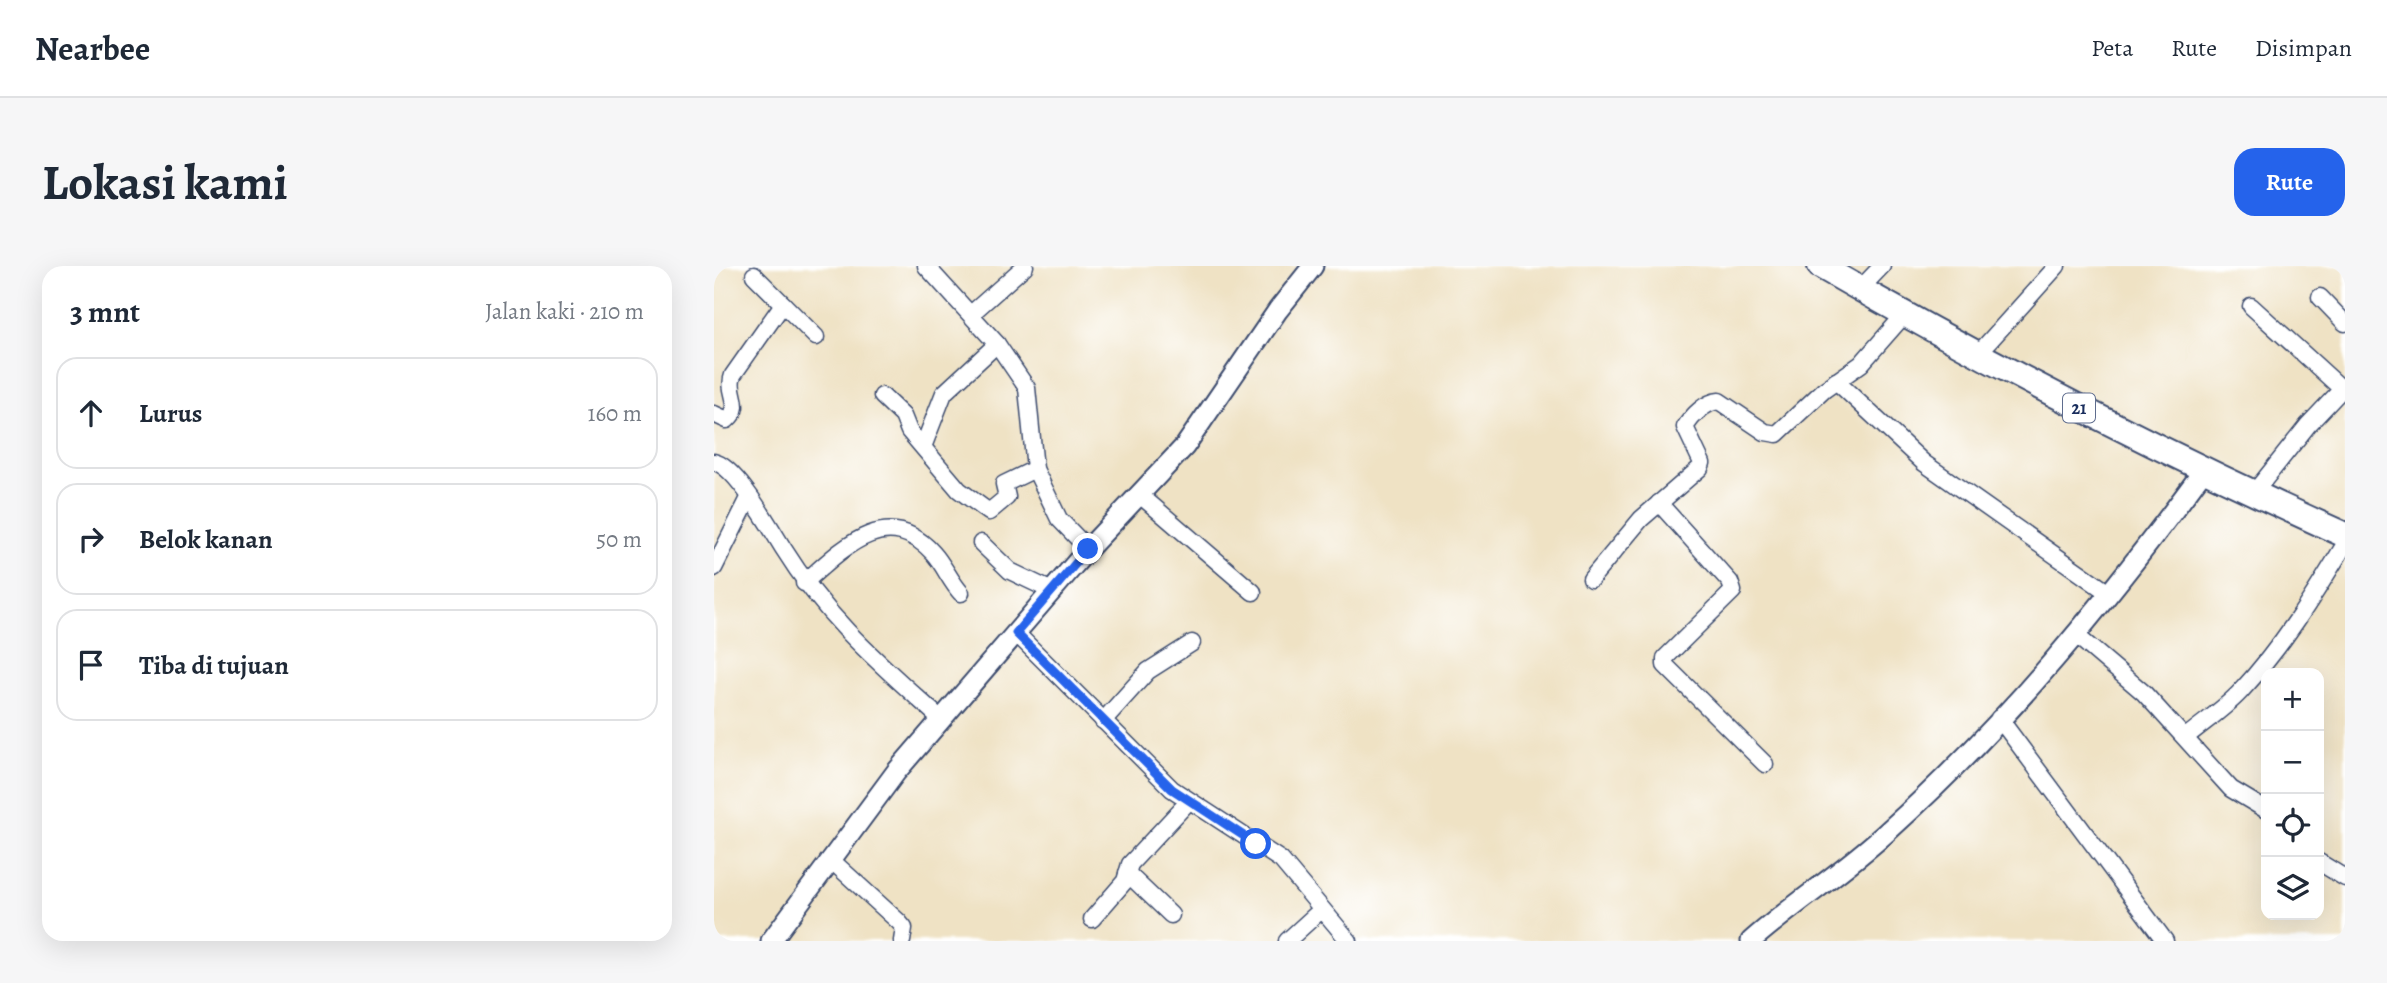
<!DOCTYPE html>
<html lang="id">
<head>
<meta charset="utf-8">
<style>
	:root { --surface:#fff; --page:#f6f6f7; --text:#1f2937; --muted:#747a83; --line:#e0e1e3; --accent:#2563eb }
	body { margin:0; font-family:Alegreya,serif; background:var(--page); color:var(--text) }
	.controls { position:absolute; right:21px; bottom:21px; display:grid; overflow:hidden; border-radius:14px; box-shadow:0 7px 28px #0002 }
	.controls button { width:63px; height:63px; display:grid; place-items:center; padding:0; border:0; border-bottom:2px solid var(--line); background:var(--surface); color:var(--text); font:35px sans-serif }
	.stop { position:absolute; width:21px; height:21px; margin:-16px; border:5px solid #2563eb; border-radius:50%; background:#fff }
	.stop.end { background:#2563eb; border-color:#fff; box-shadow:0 2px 7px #0008 }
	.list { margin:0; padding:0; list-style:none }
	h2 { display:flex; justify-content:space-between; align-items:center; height:91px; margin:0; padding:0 28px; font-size:30px }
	h2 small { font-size:23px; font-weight:400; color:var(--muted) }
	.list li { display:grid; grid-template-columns:46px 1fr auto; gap:21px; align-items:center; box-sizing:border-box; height:112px; margin:0 14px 14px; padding:0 14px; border:2px solid var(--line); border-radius:21px }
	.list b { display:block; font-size:26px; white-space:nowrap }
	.list em { font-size:23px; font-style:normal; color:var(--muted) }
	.icon { flex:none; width:38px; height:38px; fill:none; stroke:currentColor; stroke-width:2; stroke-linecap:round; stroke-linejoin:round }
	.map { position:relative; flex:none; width:1631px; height:675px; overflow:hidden; border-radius:21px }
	header { display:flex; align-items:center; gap:42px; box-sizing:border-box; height:98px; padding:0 35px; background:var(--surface); border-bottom:2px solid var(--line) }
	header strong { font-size:33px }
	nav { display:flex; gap:38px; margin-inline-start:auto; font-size:24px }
	.intro { display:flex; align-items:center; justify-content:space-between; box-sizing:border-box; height:168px; padding:0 42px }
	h1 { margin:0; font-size:49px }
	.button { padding:18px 32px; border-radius:21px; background:var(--accent); color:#fff; font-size:24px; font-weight:700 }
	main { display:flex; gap:42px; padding:0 42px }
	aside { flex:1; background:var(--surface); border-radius:21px; box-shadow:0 7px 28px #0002 }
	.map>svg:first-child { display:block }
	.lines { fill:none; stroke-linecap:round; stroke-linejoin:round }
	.minor-casing { stroke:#3b4a6d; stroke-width:19 }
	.tertiary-casing { stroke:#3b4a6d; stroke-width:23 }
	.trunk-casing { stroke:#3b4a6d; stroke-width:28 }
	.minor { stroke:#fff; stroke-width:16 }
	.tertiary { stroke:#fff; stroke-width:19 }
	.trunk { stroke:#fff; stroke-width:24 }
	.route { stroke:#2563eb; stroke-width:9 }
	.labels { text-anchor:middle; stroke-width:6; stroke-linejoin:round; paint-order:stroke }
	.shield { fill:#fff; stroke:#5f6d8e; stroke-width:2 }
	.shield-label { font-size:18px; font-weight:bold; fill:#1b2f5e }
</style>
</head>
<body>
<header>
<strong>Nearbee</strong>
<nav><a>Peta</a><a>Rute</a><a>Disimpan</a></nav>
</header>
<div class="intro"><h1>Lokasi kami</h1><a class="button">Rute</a></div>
<main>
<aside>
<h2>3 mnt<small>Jalan kaki · 210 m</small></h2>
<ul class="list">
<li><svg class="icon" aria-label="ahead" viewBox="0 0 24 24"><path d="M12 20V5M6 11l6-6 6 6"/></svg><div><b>Lurus</b></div><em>160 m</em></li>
<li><svg class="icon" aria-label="right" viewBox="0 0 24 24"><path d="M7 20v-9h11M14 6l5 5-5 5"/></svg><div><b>Belok kanan</b></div><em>50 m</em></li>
<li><svg class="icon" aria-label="arrive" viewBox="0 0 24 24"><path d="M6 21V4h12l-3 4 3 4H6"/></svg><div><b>Tiba di tujuan</b></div></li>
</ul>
</aside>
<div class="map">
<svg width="1631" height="675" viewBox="0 0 1631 675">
	<rect width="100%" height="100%" fill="#fff"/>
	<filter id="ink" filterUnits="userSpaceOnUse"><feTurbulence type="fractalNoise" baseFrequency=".0143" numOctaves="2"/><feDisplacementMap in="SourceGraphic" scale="14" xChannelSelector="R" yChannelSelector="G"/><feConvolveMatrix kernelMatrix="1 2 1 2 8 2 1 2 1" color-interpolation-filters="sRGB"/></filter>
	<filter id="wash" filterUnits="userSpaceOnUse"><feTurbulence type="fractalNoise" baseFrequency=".00686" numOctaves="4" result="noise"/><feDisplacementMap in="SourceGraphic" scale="28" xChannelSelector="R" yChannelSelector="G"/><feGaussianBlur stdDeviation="1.57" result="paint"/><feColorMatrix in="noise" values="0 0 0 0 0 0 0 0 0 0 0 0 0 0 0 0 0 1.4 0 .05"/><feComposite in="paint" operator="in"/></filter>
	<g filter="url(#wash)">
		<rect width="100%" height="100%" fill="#efe2c4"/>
	</g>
	<g filter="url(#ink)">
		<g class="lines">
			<defs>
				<g id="minor">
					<polyline points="212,0 283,78 313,122 321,203 345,253 374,283"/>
					<polyline points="1146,23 1168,0"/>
					<polyline points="1606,31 1631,57"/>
					<polyline points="69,38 102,71"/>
					<polyline points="1537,40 1628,123"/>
					<polyline points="257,48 311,0"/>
					<polyline points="1263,89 1343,0"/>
					<polyline points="1122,115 1210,197 1396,328"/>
					<polyline points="168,130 189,150 195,165 245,224 275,246 293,231 290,218 321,203"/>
					<path d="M0,148L13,154C31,139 12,127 19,109L69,38L40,9"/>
					<polyline points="209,181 230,127 283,78"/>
					<path d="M0,196C22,200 57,263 69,282C115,356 165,397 228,454"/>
					<polyline points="1539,228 1594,159 1631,120"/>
					<polyline points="426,229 539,326"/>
					<polyline points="945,237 1016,316 1019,325 951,392 951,399 1051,498"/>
					<polyline points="267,277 296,305 338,325"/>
					<polyline points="0,302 35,232"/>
					<path d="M877,313L927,253L986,202L988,197L971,161C978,150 991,136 1005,135L1051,166L1063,168L1110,124L1147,98L1190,49"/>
					<path d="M90,317C128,283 173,236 219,287C230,299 236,315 247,327"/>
					<polyline points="302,367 458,523 567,594 635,675"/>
					<polyline points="1363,370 1430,427 1517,523 1552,544"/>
					<polyline points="1285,452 1451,675"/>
					<polyline points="389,455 434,405 478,377"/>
					<path d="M1472,471C1490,456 1510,443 1526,426C1568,381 1599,331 1631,278"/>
					<polyline points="116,593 185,656 190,662 188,675"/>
					<polyline points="1605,596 1631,612"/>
					<polyline points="413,607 457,649"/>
					<polyline points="378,653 411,615 416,598 474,536"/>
					<polyline points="573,675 607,644"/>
				</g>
				<g id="tertiary">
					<polyline points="57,675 182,506 374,283 471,180 564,44 599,0"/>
					<path d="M1037,675C1081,636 1131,605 1174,565C1293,458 1395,333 1489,205"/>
				</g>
				<path id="trunk" d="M1106,0C1277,99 1451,188 1631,269"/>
			</defs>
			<use href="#minor" class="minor-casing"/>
			<use href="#tertiary" class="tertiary-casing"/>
			<use href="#trunk" class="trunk-casing"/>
			<use href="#minor" class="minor"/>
			<use href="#tertiary" class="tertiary"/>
			<use href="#trunk" class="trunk"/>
		</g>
	</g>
	<g class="lines" filter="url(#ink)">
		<polyline class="route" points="374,283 302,367 458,523 542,578"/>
	</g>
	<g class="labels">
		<rect class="shield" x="1349" y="127.5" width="32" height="29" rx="5"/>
		<g class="shield-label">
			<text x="1365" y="148">21</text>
		</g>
	</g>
</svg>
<div class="controls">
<button>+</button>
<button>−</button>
<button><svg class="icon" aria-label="locate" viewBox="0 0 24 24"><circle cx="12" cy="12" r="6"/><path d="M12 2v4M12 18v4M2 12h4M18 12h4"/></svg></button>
<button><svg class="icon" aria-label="layers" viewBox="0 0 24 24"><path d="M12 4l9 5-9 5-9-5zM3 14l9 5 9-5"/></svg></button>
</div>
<div class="stop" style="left:542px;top:578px"></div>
<div class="stop end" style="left:374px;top:283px"></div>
</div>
</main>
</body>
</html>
